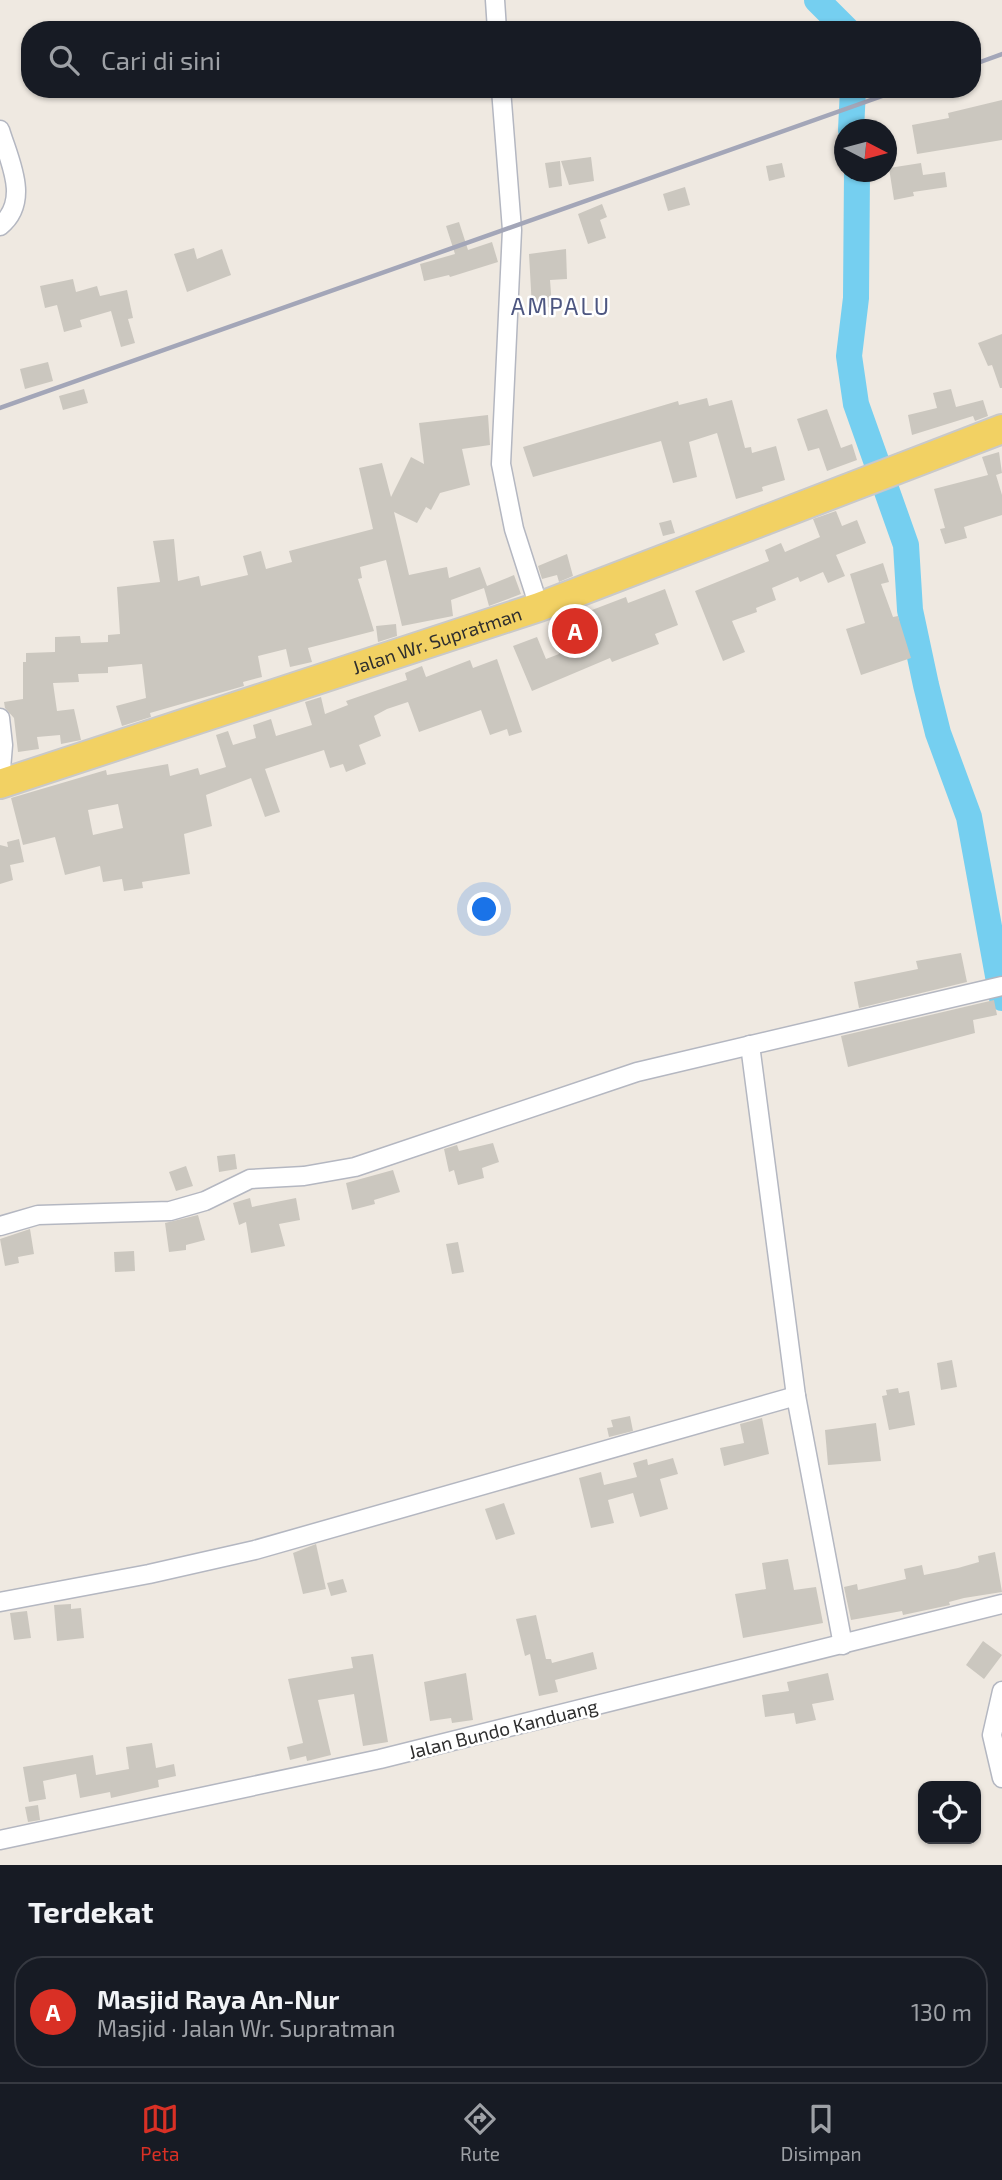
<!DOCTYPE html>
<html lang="id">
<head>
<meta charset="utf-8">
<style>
	:root { --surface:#171b24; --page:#242831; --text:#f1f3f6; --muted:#9ea1a6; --line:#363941; --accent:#d93025 }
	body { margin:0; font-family:"Exo 2",sans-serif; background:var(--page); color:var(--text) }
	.controls { position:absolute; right:21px; bottom:21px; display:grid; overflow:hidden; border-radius:14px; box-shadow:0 2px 5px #0004 }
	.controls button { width:63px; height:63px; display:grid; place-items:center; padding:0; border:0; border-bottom:2px solid var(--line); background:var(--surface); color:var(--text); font:35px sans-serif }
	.compass { position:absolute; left:834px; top:119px; width:63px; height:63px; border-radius:50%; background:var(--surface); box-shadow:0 2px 5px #0004; rotate:96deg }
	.you { position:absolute; left:485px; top:910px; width:24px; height:24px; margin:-18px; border:5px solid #fff; border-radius:50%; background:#1a73e8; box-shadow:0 0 0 10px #1a73e833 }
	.badge { display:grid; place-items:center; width:46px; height:46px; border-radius:50%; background:var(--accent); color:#fff; font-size:23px; font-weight:700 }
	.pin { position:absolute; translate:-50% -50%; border:4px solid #fff; box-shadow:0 2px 7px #0006 }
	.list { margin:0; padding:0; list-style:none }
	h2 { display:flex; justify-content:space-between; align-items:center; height:91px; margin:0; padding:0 28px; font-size:30px }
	h2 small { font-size:23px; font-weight:400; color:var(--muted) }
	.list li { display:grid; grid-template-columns:46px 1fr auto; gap:21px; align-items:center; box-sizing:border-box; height:112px; margin:0 14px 14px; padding:0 14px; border:2px solid var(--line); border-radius:28px }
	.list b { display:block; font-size:26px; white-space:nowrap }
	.list p { margin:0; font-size:23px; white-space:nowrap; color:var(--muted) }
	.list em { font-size:23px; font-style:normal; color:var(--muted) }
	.icon { flex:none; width:38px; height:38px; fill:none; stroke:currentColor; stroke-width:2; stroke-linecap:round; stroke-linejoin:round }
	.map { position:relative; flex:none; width:1002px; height:1865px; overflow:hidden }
	.search { position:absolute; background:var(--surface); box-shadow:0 2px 5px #0004; left:21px; right:21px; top:21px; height:77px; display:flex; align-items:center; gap:18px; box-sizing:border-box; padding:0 24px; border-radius:28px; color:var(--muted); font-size:26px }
	.sheet { height:217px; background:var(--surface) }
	nav { display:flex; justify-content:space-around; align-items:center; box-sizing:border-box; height:98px; border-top:2px solid var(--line); background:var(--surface); font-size:19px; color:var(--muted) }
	nav a { display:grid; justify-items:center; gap:4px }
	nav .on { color:var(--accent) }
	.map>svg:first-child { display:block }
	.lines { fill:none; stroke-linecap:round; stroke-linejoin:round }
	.river { stroke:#75cff0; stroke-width:26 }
	.building { fill:#cbc7bf; fill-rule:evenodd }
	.street-casing { stroke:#b4b7c1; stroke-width:21 }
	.primary-casing { stroke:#c9c9c9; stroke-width:32 }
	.street { stroke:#fff; stroke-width:18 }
	.primary { stroke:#f2d163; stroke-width:28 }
	.rail { stroke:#a3a6b8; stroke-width:4.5 }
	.labels { text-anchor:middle; stroke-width:5; stroke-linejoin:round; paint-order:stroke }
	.street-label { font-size:19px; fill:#2e2e2e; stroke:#fff }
	.quarter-label { font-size:23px; letter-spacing:2px; fill:#4d5680; stroke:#fff }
</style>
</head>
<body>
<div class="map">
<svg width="1002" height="1865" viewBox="0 0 1002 1865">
	<rect width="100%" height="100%" fill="#efe9e1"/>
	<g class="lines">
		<g class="river">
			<polyline points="817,0 847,30"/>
			<polyline points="851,130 853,89"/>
			<polyline points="857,172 856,298 849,356 856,404 906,545 910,610 926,685 938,733 969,817 1002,998"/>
		</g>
	</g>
	<g class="building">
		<polygon points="1002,100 1002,140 917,154 912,125 949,118 948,113"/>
		<polygon points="591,157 594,181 569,185 561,161"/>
		<polygon points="560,161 562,186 549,188 545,163"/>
		<polygon points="782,163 785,177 769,181 766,166"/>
		<polygon points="921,163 923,175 945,172 947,187 913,192 914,196 894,200 889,168"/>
		<polygon points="685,187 690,205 668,211 663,194"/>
		<polygon points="602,204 607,217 600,220 606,238 588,244 578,214"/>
		<polygon points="459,222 468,250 492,242 498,262 450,277 449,275 424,281 420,264 455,254 446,226"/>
		<polygon points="194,248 197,259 222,249 231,275 187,292 174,254"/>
		<polygon points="566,249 567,279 550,280 552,307 532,308 529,254"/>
		<polygon points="73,279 76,292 97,286 100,296 127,290 133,318 128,319 135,343 121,347 111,311 80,320 82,327 64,332 57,305 45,308 40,286"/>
		<polygon points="1002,334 1002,388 1000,388 992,365 988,366 978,343"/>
		<polygon points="48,362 53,381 25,389 20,369"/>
		<polygon points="84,389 88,403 63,410 59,396"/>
		<polygon points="951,389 956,407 983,400 988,416 975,421 973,416 912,435 908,415 937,408 933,393"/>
		<polygon points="707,398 709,406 732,400 745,448 751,447 752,453 776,446 785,480 762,487 763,491 736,499 717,433 689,442 697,477 673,483 661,441 533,477 523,447 678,401 679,405"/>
		<polygon points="827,409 841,448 852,444 857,460 827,471 819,448 808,451 797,419"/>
		<polygon points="488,415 490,445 462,449 470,485 440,493 431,510 426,507 417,523 394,512 409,575 447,567 449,578 480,567 487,586 514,575 521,594 489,606 484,588 451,600 453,616 402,626 386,560 360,567 362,578 358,579 374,631 308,648 312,662 290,667 286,649 258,656 262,677 243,682 244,686 150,713 151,717 122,726 116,706 146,698 142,664 108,667 108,673 78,674 79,682 53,683 57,711 74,709 81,740 61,744 60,735 37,737 39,749 18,752 14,718 5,708 4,702 23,699 23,662 26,662 26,653 55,652 55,637 80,636 81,643 108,642 108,635 120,634 117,587 160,582 153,541 174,539 178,581 199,576 201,586 248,575 243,556 261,551 266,569 292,562 289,551 373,529 359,468 382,463 391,497 411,457 424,464 419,423"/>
		<polygon points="999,452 1002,473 996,475 1002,495 1002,515 964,527 967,538 945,544 940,529 945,528 934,489 988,475 982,457"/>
		<polygon points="836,511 842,526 857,520 866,543 836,555 845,576 828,583 823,572 800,582 798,577 772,588 776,600 756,608 757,612 732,621 745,652 723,661 695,591 769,561 765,550 781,543 785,552 820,537 813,519"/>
		<polygon points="671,520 675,533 663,536 659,523"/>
		<polygon points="567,554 573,576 559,582 557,575 542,579 538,566"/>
		<polygon points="883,563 889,582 881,584 893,617 898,616 911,658 861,675 846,629 865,623 850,574"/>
		<polygon points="665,589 678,625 655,634 659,644 612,662 610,658 532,691 513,646 537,637 546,659 559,654 555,638 596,621 592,610 626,597 628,603"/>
		<polygon points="396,624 397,636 378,642 376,626"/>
		<path d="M497,659L522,732L509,736L507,729L490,735L481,710L419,732L408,702L387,709L374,716L381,736L359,745L366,764L346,772L343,764L330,768L324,750L265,769L280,812L265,817L251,778L206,795L212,826L184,834L190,874L142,882L143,888L124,891L122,879L103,882L100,866L65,875L55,837L23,845L11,798L106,770L107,775L168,764L170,776L198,768L200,775L226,767L216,735L228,731L233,745L256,738L253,725L271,719L276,736L312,725L305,702L321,697L325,714L348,705L346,701L407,680L405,673L422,666L426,677L470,660L473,668ZM118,804L123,828L93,835L88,810Z"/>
		<polygon points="19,839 24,862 10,865 13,880 0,884 0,845 8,847 7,842"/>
		<polygon points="961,953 967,982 859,1008 854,982 918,969 916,961"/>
		<polygon points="994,1000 997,1015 973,1020 975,1033 848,1067 841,1036"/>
		<polygon points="493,1143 499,1162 482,1168 484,1178 458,1185 454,1170 449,1172 444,1149 457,1145 459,1151"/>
		<polygon points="235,1154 237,1169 219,1172 217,1156"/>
		<polygon points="186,1166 193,1186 176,1191 169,1172"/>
		<polygon points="393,1170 400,1192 374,1200 375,1204 352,1210 346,1183"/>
		<polygon points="250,1198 252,1207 296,1198 300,1220 279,1224 285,1246 251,1253 246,1222 239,1225 233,1203"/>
		<polygon points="198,1215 205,1240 186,1245 186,1250 169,1252 165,1223"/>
		<polygon points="30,1229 34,1254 18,1257 19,1263 5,1266 0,1239"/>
		<polygon points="458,1242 464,1272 452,1274 446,1244"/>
		<polygon points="134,1251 135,1271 115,1272 114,1252"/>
		<polygon points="952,1360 957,1387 941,1390 937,1363"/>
		<polygon points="898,1388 899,1393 909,1391 915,1425 889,1430 882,1396 887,1395 886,1390"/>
		<polygon points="630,1416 633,1431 609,1437 607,1428 613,1427 611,1420"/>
		<polygon points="762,1418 769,1454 724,1466 720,1448 744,1443 740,1424"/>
		<polygon points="876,1423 881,1461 828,1465 825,1430"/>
		<polygon points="673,1458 678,1474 660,1479 668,1509 640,1517 633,1493 608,1500 614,1523 591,1528 579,1478 601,1472 604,1485 637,1477 633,1463 647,1459 648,1465"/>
		<polygon points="504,1503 515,1534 496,1540 485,1509"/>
		<polygon points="316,1544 326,1589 303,1594 293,1553"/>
		<polygon points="995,1552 1002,1592 964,1598 949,1602 950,1605 903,1615 902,1611 851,1620 844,1587 857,1584 858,1590 906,1579 904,1569 922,1565 924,1575 958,1568 979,1562 978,1556"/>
		<polygon points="788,1559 794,1590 816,1587 823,1623 743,1638 735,1594 766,1589 762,1563"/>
		<polygon points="343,1579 347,1592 331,1596 327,1583"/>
		<polygon points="71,1604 71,1609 81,1608 84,1638 57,1641 54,1605"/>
		<polygon points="27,1611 31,1638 14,1640 10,1613"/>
		<polygon points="536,1615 546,1659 551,1659 552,1663 593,1652 597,1669 555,1680 558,1692 539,1696 530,1654 525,1656 516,1619"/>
		<polygon points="983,1641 1002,1655 984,1679 966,1665"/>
		<polygon points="373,1654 388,1742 363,1746 354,1694 318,1700 331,1755 307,1761 306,1756 290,1760 287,1747 303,1743 288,1679 353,1668 351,1657"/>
		<polygon points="466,1673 473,1720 452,1723 451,1718 430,1721 424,1682"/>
		<polygon points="828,1673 834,1700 812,1704 816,1720 796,1724 794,1713 765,1717 762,1695 789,1691 787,1682"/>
		<polygon points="152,1743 156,1768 174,1764 176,1776 158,1780 159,1787 111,1798 110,1792 80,1798 76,1774 43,1781 46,1799 29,1802 23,1767 93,1755 96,1775 129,1769 126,1747"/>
		<polygon points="38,1805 40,1820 28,1822 25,1807"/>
	</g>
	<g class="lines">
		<defs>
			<g id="street">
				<polyline points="495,0 497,30"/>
				<polyline points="501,89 512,230 501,464 514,529 539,607"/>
				<path d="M0,130C9,160 31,201 0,226"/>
				<polyline points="0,718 3,745 0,781"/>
				<polyline points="750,1045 796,1396 843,1645"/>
				<polyline points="0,1226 38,1215 170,1211 205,1201 250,1179 304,1176 355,1167 637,1072 1002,986"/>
				<polyline points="0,1602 149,1574 255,1550 796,1396"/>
				<polyline points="1002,1691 992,1735 1002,1778"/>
				<polyline points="0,1840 380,1759 1002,1604"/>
			</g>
			<g id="primary">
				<path id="s1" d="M0,784L539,607L1002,429"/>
			</g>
		</defs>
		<use href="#street" class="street-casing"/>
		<use href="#primary" class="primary-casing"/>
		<use href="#street" class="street"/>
		<use href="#primary" class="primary"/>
		<g class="rail">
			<polyline points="972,65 1002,54"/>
			<polyline points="0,408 902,89"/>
		</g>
	</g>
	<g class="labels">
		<g class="street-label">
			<text dy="7" stroke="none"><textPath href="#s1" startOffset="460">Jalan Wr. Supratman</textPath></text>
			<text transform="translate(503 1729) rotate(-14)" y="7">Jalan Bundo Kanduang</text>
		</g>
		<g class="quarter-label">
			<text x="561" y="315">AMPALU</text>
		</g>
	</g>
</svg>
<div class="controls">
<button><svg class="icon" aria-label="locate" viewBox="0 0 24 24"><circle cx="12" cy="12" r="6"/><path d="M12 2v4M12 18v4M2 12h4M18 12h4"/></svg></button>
</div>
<svg class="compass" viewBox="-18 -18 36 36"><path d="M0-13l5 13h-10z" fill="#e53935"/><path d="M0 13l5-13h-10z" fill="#9ea1a6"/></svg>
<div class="you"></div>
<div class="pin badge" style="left:575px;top:631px">A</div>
<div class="search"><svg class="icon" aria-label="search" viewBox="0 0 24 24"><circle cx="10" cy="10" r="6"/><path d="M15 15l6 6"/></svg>Cari di sini</div>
</div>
<section class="sheet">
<h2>Terdekat<small></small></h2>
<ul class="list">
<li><span class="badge">A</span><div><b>Masjid Raya An-Nur</b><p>Masjid · Jalan Wr. Supratman</p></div><em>130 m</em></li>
</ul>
</section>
<nav>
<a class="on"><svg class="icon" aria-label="map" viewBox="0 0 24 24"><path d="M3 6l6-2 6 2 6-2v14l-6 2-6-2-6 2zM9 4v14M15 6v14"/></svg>Peta</a>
<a><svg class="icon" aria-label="directions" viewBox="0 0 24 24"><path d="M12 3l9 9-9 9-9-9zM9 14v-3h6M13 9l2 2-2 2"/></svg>Rute</a>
<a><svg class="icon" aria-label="saved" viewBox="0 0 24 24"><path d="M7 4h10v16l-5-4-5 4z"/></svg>Disimpan</a>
</nav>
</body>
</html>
